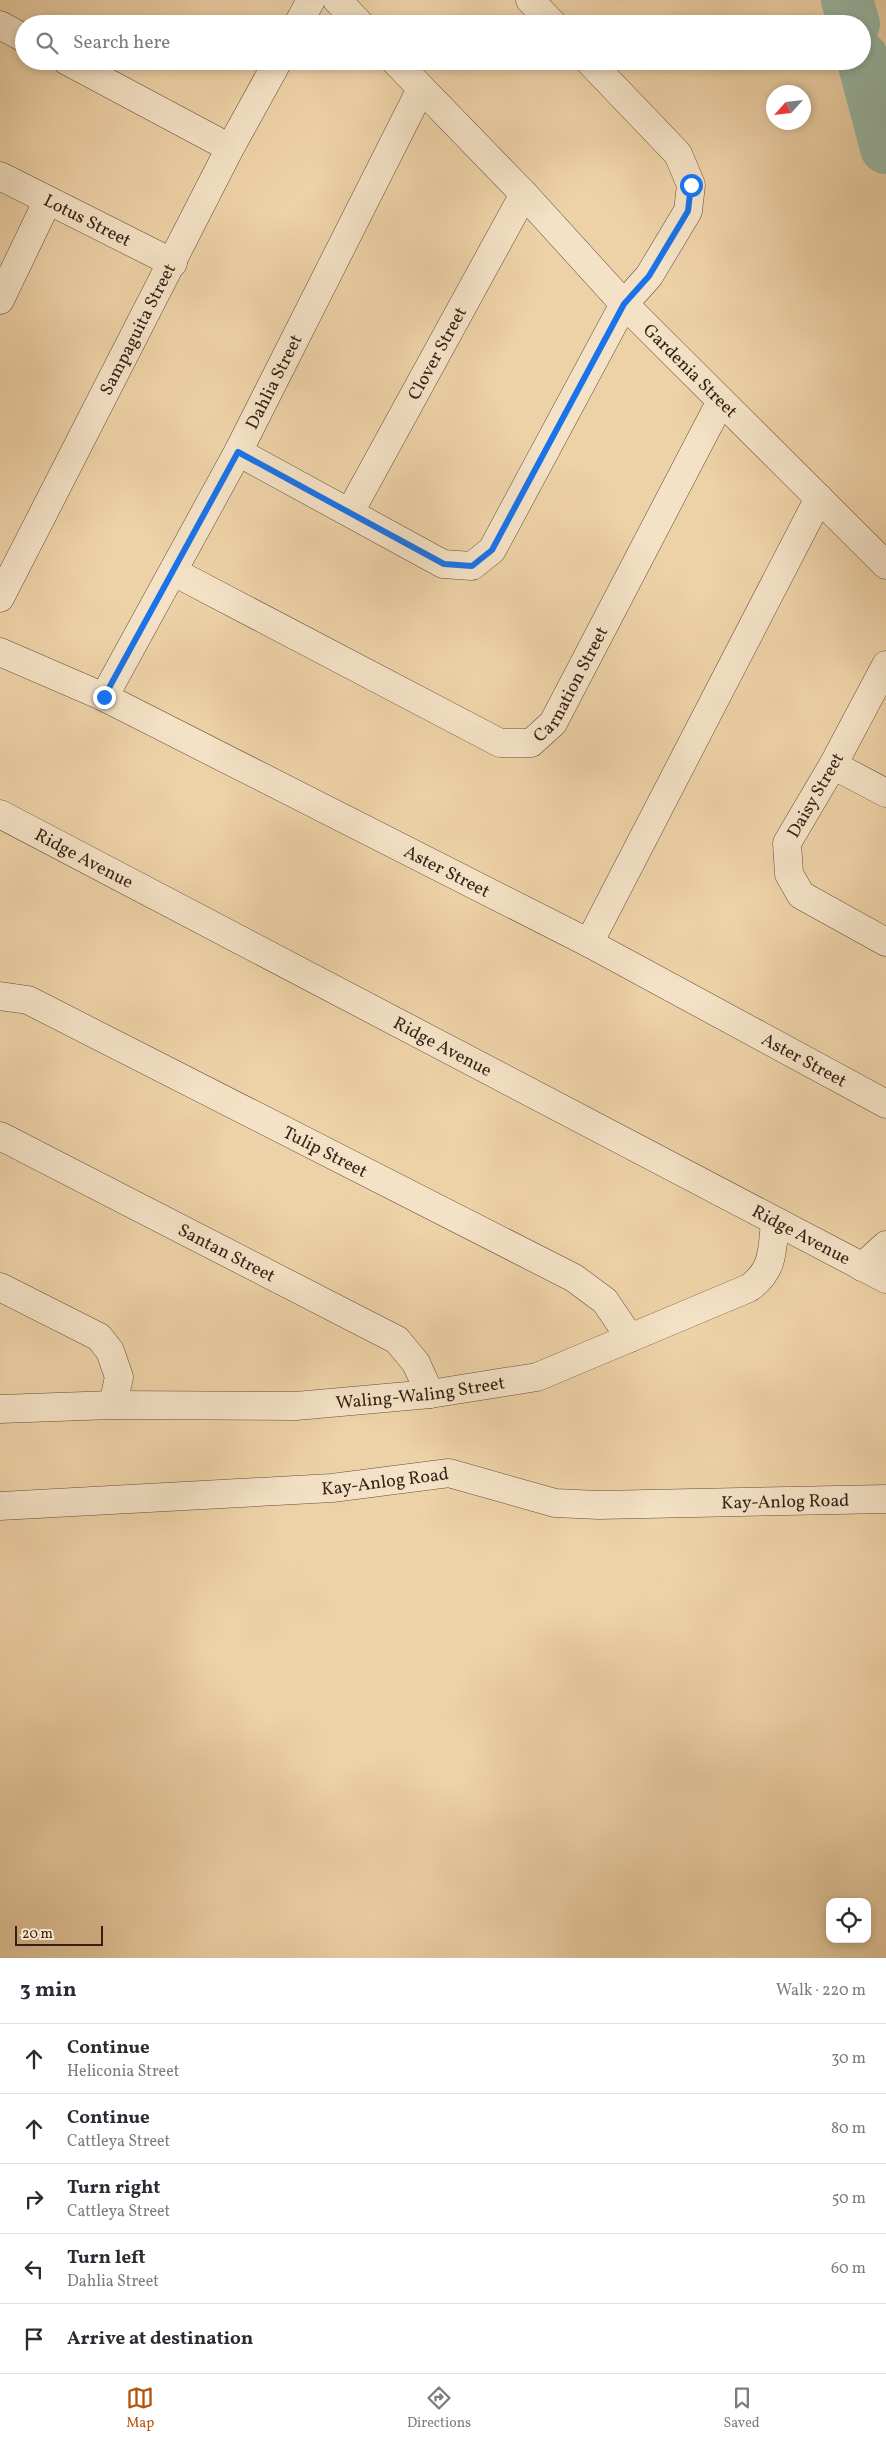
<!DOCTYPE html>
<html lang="en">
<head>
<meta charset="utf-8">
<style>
	:root { --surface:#fff; --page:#f7f7f7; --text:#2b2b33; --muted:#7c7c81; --line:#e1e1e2; --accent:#b45309 }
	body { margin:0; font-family:Vollkorn,serif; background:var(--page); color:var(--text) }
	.controls { position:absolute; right:15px; bottom:15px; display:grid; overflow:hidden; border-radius:10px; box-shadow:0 2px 8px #0003 }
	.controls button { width:45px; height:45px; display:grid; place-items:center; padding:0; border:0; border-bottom:1px solid var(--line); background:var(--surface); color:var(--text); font:25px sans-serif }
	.compass { position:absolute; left:766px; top:85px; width:45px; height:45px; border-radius:50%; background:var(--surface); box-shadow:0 2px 8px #0003; rotate:243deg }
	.scale { position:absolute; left:15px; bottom:12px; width:88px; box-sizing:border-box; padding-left:5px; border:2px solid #371f16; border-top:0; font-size:14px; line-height:18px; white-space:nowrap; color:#371f16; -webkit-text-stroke:4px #f4e2c6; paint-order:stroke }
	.stop { position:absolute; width:15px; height:15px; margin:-11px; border:4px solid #1a73e8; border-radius:50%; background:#fff }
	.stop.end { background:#1a73e8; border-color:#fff; box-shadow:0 1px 5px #0008 }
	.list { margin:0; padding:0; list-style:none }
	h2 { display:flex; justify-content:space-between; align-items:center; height:65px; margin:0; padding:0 20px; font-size:21px }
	h2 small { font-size:16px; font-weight:400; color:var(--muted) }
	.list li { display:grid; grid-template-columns:32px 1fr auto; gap:15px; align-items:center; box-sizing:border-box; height:70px; padding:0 20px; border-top:1px solid var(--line) }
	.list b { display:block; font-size:19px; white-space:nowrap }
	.list p { margin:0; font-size:16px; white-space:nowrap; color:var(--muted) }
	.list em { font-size:16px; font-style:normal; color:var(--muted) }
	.icon { flex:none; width:28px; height:28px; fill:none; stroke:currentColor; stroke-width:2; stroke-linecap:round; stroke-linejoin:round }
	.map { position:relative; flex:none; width:886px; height:1958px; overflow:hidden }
	.search { position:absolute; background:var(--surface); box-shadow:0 2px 8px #0003; left:15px; right:15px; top:15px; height:55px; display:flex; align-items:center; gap:12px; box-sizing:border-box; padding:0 18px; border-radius:28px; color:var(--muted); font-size:19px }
	.sheet { height:415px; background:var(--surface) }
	nav { display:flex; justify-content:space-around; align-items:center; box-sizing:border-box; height:70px; border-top:1px solid var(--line); background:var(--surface); font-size:14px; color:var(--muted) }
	nav a { display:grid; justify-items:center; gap:2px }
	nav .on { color:var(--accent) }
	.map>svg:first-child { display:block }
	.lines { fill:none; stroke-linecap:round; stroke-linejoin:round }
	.river { stroke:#99b8a6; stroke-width:52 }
	.minor-casing { stroke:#654c3a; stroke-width:29 }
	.minor { stroke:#f4e2c6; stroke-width:28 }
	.route { stroke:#1a73e8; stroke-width:6 }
	.labels { text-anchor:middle; stroke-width:4.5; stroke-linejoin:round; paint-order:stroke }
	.street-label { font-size:18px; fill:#371f16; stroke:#f4e2c6 }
</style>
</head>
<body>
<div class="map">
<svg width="886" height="1958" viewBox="0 0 886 1958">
	<rect width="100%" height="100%" fill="#eed2a7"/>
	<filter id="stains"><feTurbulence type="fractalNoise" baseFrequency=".004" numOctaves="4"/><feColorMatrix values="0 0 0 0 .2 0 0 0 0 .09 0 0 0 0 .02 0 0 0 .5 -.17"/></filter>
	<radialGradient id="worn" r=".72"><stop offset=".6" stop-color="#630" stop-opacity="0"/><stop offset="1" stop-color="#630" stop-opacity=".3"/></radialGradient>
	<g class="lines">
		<g class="river">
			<polyline points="847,0 854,24"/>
			<polyline points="862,57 886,148"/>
		</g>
		<defs>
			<g id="minor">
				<polyline points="337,0 360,24"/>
				<polyline points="530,0 553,24"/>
				<polyline points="298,24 311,0"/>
				<polyline points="0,25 24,38"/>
				<polyline points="67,61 230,148"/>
				<path id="s1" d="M395,61L524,194L624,304L886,565"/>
				<path id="s2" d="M0,176L173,263"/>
				<polyline points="0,300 47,202"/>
				<polyline points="238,452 443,564 472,566 492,550 624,304 649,276 688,211 691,185 678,154 589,61"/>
				<path id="s3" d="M350,512L524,194"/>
				<path id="s4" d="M174,572L500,743H531L553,723L721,401"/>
				<path id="s5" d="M0,598L230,148L278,61"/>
				<path id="s6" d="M0,652L104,697L589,943L886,1104"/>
				<polyline points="886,665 833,765 787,843 789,874 801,895 886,942"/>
				<path id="s7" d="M104,697L238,452L421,89"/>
				<polyline points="833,765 886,793"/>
				<path id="s8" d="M0,814L886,1279"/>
				<polyline points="589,943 819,498"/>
				<path id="s9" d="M0,996L28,1000L574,1278L605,1301L630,1338"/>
				<path id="s10" d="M0,1136L397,1340L416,1363L430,1394"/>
				<polyline points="862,1267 886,1245"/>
				<polyline points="0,1287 99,1337 110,1351 119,1377 113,1405"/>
				<path id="s11" d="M0,1409L113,1405L296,1406L430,1394L537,1377L749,1288C774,1270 772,1251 775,1222"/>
				<path id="s12" d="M0,1506L332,1488L449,1473L555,1503L599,1505L886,1499"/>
			</g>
		</defs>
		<use href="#minor" class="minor-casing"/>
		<use href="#minor" class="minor"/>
	</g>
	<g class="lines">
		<polyline class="route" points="104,697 238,452 444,564 472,566 492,550 624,304 649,276 688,211 691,185"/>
	</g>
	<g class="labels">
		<g class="street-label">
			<text dy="6" stroke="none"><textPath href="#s2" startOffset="98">Lotus Street</textPath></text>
			<text dy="6" stroke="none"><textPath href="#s5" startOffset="302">Sampaguita Street</textPath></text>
			<text dy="6" stroke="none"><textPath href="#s3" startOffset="181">Clover Street</textPath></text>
			<text dy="6" stroke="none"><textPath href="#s1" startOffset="428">Gardenia Street</textPath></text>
			<text dy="6" stroke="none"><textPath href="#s7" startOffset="358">Dahlia Street</textPath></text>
			<text dy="6" stroke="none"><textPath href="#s4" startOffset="471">Carnation Street</textPath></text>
			<text transform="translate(815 795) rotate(-60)" y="6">Daisy Street</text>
			<text dy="6" stroke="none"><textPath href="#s8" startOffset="95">Ridge Avenue</textPath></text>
			<text dy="6" stroke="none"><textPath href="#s6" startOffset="498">Aster Street</textPath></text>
			<text dy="6" stroke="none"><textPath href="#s8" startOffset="500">Ridge Avenue</textPath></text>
			<text dy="6" stroke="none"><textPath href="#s6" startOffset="902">Aster Street</textPath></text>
			<text dy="6" stroke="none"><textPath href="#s9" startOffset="362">Tulip Street</textPath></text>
			<text dy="6" stroke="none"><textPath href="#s8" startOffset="905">Ridge Avenue</textPath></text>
			<text dy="6" stroke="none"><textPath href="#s10" startOffset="255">Santan Street</textPath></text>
			<text dy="6" stroke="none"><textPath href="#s11" startOffset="421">Waling-Waling Street</textPath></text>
			<text dy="6" stroke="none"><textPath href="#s12" startOffset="386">Kay-Anlog Road</textPath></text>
			<text dy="6" stroke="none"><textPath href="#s12" startOffset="791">Kay-Anlog Road</textPath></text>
		</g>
	</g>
	<rect width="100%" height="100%" filter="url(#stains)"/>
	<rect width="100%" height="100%" fill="url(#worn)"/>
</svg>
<div class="controls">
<button><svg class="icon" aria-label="locate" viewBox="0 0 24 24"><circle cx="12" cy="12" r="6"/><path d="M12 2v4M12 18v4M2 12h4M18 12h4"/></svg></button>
</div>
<svg class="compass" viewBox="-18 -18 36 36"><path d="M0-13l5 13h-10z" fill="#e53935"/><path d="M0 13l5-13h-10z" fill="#7c7c81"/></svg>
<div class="scale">20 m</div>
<div class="stop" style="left:691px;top:185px"></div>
<div class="stop end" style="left:104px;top:697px"></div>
<div class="search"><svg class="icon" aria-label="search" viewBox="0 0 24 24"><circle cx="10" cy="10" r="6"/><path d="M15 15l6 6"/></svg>Search here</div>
</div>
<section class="sheet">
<h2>3 min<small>Walk · 220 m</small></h2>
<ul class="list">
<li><svg class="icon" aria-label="ahead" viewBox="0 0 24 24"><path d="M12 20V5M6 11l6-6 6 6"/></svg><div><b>Continue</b><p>Heliconia Street</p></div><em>30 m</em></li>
<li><svg class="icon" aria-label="ahead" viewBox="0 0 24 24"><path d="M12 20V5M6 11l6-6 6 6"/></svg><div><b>Continue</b><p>Cattleya Street</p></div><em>80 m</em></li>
<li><svg class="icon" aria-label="right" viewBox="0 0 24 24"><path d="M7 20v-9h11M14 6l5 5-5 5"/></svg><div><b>Turn right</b><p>Cattleya Street</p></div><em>50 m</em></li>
<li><svg class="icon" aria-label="left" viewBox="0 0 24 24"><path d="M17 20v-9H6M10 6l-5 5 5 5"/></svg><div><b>Turn left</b><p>Dahlia Street</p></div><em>60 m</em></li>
<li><svg class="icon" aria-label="arrive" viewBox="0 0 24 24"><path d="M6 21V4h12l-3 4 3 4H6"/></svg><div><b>Arrive at destination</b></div></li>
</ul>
</section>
<nav>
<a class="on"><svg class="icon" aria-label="map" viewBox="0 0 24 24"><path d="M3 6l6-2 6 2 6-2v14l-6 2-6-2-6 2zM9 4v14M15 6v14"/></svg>Map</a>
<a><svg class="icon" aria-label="directions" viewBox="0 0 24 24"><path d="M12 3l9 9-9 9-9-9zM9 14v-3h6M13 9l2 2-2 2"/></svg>Directions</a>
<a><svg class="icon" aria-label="saved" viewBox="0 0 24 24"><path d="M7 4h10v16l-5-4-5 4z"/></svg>Saved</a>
</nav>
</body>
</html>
